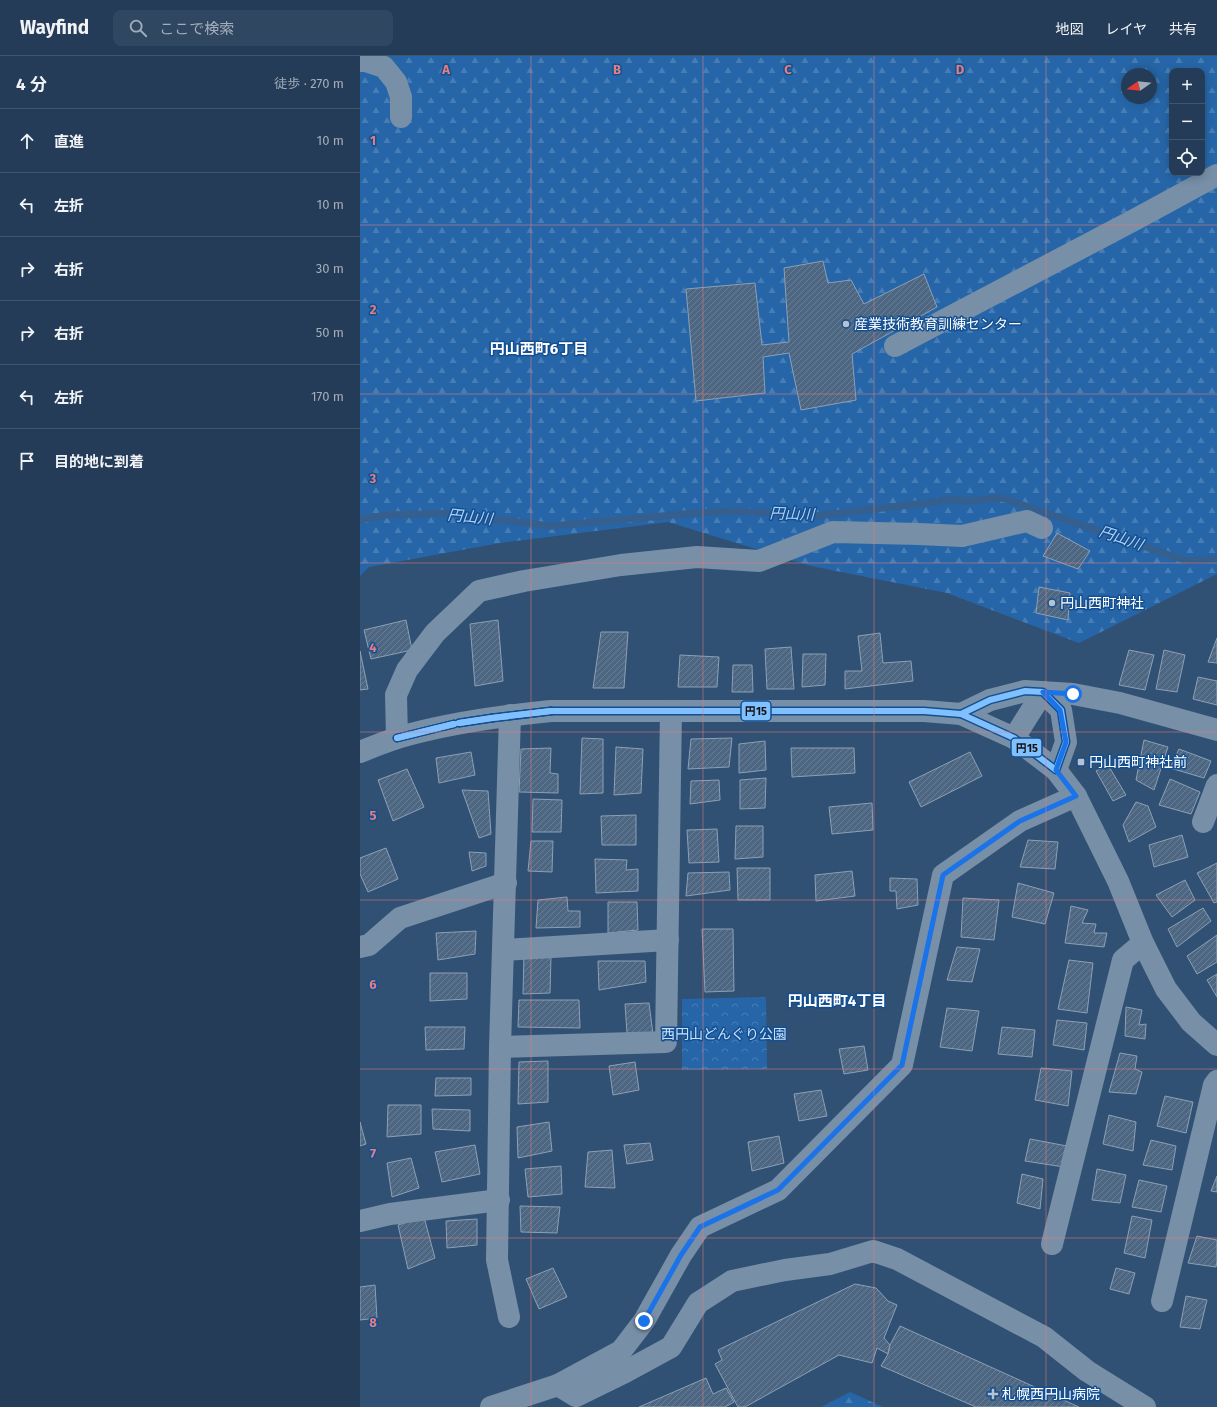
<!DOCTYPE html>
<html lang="ja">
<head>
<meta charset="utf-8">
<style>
	:root { --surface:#243c57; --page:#304761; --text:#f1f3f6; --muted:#a3adba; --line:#41566d }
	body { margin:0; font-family:"Fira Sans","Noto Sans JP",sans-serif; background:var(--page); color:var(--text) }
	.controls { position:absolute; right:12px; top:12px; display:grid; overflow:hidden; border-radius:8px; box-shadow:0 2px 10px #0003 }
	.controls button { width:36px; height:36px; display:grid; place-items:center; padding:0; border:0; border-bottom:1px solid var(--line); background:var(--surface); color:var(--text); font:20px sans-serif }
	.compass { position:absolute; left:761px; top:12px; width:36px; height:36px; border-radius:50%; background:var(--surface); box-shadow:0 2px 10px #0003; rotate:256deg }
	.stop { position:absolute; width:12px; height:12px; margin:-9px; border:3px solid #1a73e8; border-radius:50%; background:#fff }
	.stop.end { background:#1a73e8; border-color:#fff; box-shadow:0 1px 4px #0008 }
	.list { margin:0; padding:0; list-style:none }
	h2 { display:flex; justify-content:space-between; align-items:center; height:52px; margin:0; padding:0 16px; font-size:17px }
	h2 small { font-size:13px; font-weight:400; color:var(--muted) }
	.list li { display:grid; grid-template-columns:26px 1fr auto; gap:12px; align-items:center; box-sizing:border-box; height:64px; padding:0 16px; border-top:1px solid var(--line) }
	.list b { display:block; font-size:15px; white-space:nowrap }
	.list em { font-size:13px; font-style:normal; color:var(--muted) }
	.icon { flex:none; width:22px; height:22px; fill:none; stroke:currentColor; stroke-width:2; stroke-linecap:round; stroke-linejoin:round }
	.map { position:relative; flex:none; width:857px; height:1351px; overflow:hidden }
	header { display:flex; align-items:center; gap:24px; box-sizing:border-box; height:56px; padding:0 20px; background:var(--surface); border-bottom:1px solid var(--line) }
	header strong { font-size:19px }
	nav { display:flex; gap:22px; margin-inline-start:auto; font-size:14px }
	.search { width:280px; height:36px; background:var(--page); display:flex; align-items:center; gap:10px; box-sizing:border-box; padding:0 14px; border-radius:8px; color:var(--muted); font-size:15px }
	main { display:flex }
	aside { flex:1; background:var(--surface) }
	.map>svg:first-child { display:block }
	.forest { fill:url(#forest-firs); fill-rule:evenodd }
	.park { fill:url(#park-crowns) }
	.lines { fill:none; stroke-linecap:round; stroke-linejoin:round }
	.stream { stroke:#355f8e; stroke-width:7 }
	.building { fill:url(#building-hatch); stroke:#8ca0b5 }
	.minor { stroke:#778fa7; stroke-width:22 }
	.bus-1-casing { stroke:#134f91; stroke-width:9 }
	.bus-1 { stroke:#80c0ff; stroke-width:6 }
	.route { stroke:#1a73e8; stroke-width:5 }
	.grid { fill:none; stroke:#e67e7e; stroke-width:1; stroke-opacity:0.55 }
	.poi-dot { fill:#b7c2ce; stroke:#134f91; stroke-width:1.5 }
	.labels { text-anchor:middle; stroke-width:3; stroke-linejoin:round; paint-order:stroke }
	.poi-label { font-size:14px; fill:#fff; stroke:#134f91; text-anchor:start }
	.park-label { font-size:14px; fill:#c6e1fd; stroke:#134f91 }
	.neighbourhood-label { font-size:15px; font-weight:bold; fill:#fff; stroke:#134f91 }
	.water-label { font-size:15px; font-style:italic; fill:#abd2f9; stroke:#134f91 }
	.grid-label { font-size:13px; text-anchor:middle; font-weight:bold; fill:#e67e7e; stroke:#134f91; stroke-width:3; stroke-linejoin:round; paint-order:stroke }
	.line-badge { stroke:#134f91; stroke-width:1.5 }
	.pale-badge-label { font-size:11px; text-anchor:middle; font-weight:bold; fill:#111 }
</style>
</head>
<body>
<header>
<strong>Wayfind</strong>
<div class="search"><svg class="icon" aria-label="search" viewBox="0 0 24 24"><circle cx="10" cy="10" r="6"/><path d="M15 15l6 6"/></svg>ここで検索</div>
<nav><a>地図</a><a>レイヤ</a><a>共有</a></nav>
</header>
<main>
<aside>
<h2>4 分<small>徒歩 · 270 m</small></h2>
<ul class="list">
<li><svg class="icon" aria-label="ahead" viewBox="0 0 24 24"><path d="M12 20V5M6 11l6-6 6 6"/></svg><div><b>直進</b></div><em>10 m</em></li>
<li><svg class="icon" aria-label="left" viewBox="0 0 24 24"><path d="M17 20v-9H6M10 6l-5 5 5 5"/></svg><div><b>左折</b></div><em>10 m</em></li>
<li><svg class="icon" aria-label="right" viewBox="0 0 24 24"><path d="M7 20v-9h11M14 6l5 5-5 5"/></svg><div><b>右折</b></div><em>30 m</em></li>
<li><svg class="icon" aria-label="right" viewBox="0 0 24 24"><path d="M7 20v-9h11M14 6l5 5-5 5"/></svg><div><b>右折</b></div><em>50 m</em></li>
<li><svg class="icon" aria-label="left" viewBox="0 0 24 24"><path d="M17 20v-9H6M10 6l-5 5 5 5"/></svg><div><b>左折</b></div><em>170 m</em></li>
<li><svg class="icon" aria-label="arrive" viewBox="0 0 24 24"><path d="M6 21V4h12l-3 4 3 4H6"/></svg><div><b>目的地に到着</b></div></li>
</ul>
</aside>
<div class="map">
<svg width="857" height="1351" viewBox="0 0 857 1351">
	<defs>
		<pattern id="forest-firs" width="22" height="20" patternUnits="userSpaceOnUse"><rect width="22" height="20" fill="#2666a8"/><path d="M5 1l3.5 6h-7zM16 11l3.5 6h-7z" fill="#477db5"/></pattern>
		<pattern id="park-crowns" width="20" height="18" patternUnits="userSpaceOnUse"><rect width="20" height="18" fill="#2666a8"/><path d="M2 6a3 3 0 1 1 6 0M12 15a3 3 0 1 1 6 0" fill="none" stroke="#477db5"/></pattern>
		<pattern id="building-hatch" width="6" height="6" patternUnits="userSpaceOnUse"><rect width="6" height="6" fill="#4d6783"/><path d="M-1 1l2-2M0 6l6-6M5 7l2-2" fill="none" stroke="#687e96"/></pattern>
	</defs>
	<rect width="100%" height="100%" fill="#305074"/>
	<g class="forest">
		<path d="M7,0H857V518L719,587L587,537L451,510L308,466L140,487L9,511L0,520V10ZM812,15H842V117H812ZM767,18H791V42H767Z"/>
		<polygon points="490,1336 523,1351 461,1351"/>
	</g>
	<polygon class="park" points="406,941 407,1013 322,1014 322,943"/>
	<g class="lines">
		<polyline class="stream" points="0,464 26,459 98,457 113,460 116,464 141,464 191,470 335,457 377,455 455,460 590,444 608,445 642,442 827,505 857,503"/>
	</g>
	<g class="building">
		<polygon points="463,205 468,227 491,224 504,248 564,218 577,251 492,298 496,344 441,354 429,297 403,301 405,337 336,345 326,233 395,227 402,289 429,286 424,212"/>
		<polygon points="697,477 730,495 718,513 683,500"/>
		<polygon points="679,531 710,537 708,564 676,557"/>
		<polygon points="46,564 52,594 11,603 4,574"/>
		<polygon points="138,564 143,625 115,630 110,568"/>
		<polygon points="241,576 268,576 264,632 233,632"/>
		<polygon points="520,577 523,607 551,605 553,625 485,633 485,615 502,615 498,580"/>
		<polygon points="857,582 857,607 848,606"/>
		<polygon points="431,591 434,633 407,633 405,593"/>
		<polygon points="769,594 794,599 785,634 759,629"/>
		<polygon points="804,594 825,599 817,636 796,633"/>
		<polygon points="0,595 8,633 0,634"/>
		<polygon points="443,598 466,598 465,629 442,631"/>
		<polygon points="320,599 359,601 357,631 318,631"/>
		<polygon points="373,609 392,609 393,636 372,636"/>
		<polygon points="838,621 857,625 857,649 833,643"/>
		<polygon points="222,682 243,683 243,737 220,738"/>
		<polygon points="372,682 369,711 328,713 331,683"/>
		<polygon points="784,684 808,691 794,734 776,724"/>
		<polygon points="405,685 406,714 379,717 379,688"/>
		<polygon points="256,691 283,693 281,737 254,739"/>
		<polygon points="191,692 190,717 198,718 198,737 159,736 161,693"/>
		<polygon points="431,692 494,692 495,717 432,721"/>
		<polygon points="819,693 851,705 844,722 810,712"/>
		<polygon points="111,696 115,719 79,727 76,702"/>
		<polygon points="610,696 622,720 561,751 549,726"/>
		<polygon points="748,709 766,739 753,745 736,715"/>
		<polygon points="47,713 64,751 33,765 18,724"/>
		<polygon points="406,722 405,752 380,753 380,724"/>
		<polygon points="810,723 840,736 831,758 799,749"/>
		<polygon points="359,724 360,744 330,748 331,725"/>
		<polygon points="102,734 128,735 131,778 119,782"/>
		<polygon points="173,743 202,744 201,776 172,776"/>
		<polygon points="776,746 788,750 796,771 769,786 763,769"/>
		<polygon points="512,747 513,774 472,778 469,751"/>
		<polygon points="276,759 276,789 242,789 241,760"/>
		<polygon points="376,770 403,770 403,801 375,803"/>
		<polygon points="357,773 359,806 329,807 327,774"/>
		<polygon points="822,779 828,801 794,811 789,789"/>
		<polygon points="668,784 698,786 695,813 660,811"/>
		<polygon points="171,785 193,785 192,816 168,815"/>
		<polygon points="26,792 38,823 8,836 0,818 0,802"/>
		<polygon points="109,796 126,797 126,810 112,815"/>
		<polygon points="235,803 267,804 266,814 278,813 278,835 236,837"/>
		<polygon points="857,807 857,846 854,847 837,817"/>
		<polygon points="377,812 410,812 410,844 378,844"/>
		<polygon points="492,815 495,840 456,845 455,819"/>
		<polygon points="369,816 370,834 326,840 328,817"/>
		<polygon points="530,822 557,823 558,849 537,853 536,835 530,835"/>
		<polygon points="825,824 835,844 812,861 796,839"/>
		<polygon points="658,827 694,837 685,868 652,861"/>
		<polygon points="207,841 208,855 220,855 220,871 176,872 178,844"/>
		<polygon points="603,842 639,844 634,884 601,881"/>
		<polygon points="248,846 277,846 278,874 248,877"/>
		<polygon points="711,850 728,854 722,867 736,868 734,877 747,877 744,891 705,887"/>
		<polygon points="843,852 851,865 817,891 808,873"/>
		<polygon points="342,873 373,873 374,935 345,936"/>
		<polygon points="116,875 115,898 78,904 76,877"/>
		<polygon points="857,879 857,906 837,918 827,900"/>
		<polygon points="597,891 620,893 612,926 587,924"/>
		<polygon points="164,898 191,900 190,937 163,938"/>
		<polygon points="709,904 733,907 727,957 698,953"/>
		<polygon points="238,905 285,905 286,926 239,934"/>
		<polygon points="70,917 107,917 107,943 70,945"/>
		<polygon points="857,918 857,941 847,924"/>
		<polygon points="159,944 219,944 220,972 158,971"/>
		<polygon points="289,947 293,978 267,977 265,948"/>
		<polygon points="766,951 782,954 779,969 786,968 785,983 765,980"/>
		<polygon points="587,952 619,955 612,995 580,991"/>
		<polygon points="697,964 727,967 724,994 693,989"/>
		<polygon points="65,971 105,971 104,993 66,994"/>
		<polygon points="642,971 675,974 672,1001 638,998"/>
		<polygon points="504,990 508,1014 484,1018 479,993"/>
		<polygon points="760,997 777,1000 775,1013 782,1016 776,1038 749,1036"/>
		<polygon points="188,1005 188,1046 158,1048 159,1006"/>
		<polygon points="275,1006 279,1034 253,1039 249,1010"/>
		<polygon points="681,1012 712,1015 708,1050 675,1044"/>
		<polygon points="76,1022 111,1022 111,1039 75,1040"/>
		<polygon points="461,1034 467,1060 439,1065 434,1038"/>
		<polygon points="805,1040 833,1046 826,1077 797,1070"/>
		<polygon points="28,1049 61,1049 61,1078 27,1081"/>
		<polygon points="72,1053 110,1054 110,1075 73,1073"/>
		<polygon points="749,1059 776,1066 773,1095 743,1088"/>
		<polygon points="0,1066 6,1088 0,1090"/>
		<polygon points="189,1066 192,1095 158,1102 157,1071"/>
		<polygon points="419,1080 424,1107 392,1115 388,1086"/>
		<polygon points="670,1083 707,1090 704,1111 665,1105"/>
		<polygon points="791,1084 816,1090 812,1114 783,1109"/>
		<polygon points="290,1087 293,1104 267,1108 264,1089"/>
		<polygon points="115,1089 120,1118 82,1126 75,1096"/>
		<polygon points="252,1094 255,1132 225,1131 228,1096"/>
		<polygon points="51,1102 59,1132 32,1141 27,1107"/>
		<polygon points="201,1110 202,1138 168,1141 165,1113"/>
		<polygon points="737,1113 766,1119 760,1147 732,1144"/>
		<polygon points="662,1118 683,1123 680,1153 657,1147"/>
		<polygon points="857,1120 857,1136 851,1135"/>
		<polygon points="779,1124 807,1130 801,1156 772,1151"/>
		<polygon points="160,1150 200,1151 197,1177 161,1176"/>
		<polygon points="772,1160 792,1164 785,1202 764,1197"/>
		<polygon points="64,1161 75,1202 48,1213 38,1169"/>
		<polygon points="117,1163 117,1189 87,1192 86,1165"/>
		<polygon points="837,1180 857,1184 857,1205 856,1211 828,1207"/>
		<polygon points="193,1212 207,1241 179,1253 166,1223"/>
		<polygon points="756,1212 775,1217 769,1238 750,1233"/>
		<polygon points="495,1228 516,1232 528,1245 537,1249 524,1282 530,1289 528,1298 517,1292 512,1307 479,1299 385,1351 378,1351 355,1308 362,1304 358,1294"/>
		<polygon points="15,1229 17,1262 0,1264 0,1231"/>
		<polygon points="826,1240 847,1244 840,1273 820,1271"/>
		<polygon points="540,1270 719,1351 616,1351 521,1310 528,1298 530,1289"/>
		<polygon points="346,1322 353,1338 366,1332 374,1346 365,1351 279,1351"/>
	</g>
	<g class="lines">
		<g class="minor">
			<polyline points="0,5 6,5 24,11 36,26 41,41 41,61"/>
			<polyline points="535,290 776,163 857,119"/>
			<polyline points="683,636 701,654 706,686 696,714"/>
			<polyline points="601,658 630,644 665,635 713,638 760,647 857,674"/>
			<polyline points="37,682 36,639 47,614 75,577 119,535 164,525 261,509 337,501 399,505 473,476 559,478 602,480 667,465 682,472"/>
			<polyline points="654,682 683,636"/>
			<path d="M0,696C12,691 25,686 37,682C87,667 140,660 191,655H564L601,658L654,682L696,714L716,740L758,825L783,887L806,933L831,966L857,989"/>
			<polyline points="843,766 857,729"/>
			<polyline points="0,891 9,889 40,862 146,827"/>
			<polyline points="144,894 308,884"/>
			<polyline points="140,991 306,986 311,655"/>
			<polyline points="0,1165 30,1158 139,1144"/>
			<polyline points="692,1188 763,904 783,887"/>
			<polyline points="802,1245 854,1029 857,1025"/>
			<polyline points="149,1261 137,1204 140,991 150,659"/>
			<polyline points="198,1329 261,1295 284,1265 321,1199 340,1171 418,1134 542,1009 583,819 660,765 716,740"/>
			<polyline points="131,1351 198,1329 216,1340 265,1316 311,1291 338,1247 372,1225 425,1214 470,1208 513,1195 537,1203 684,1281 727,1315 785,1351"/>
		</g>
		<defs>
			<g id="bus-1">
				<polygon points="665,635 683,636 701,654 706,686 696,714 654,682 601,658 630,644"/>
				<polyline points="191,655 564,655 601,658"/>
				<polyline points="132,662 191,655"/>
				<polyline points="132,662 191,655"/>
				<polyline points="99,667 132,662"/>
				<polyline points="99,667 132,662"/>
				<polyline points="37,682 94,668"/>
				<polyline points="37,682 94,668"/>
			</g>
		</defs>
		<use href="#bus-1" class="bus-1-casing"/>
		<use href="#bus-1" class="bus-1"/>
	</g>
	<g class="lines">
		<polyline class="route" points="284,1265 321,1199 340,1171 418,1134 542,1009 583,819 660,765 716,740 696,714 706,686 700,654 683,636 713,638"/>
	</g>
	<path class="grid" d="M171,0V1351M343,0V1351M514,0V1351M686,0V1351M0,169H857M0,338H857M0,507H857M0,676H857M0,844H857M0,1013H857M0,1182H857"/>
	<g class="poi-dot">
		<circle cx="486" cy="268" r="4"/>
		<circle cx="692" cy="547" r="4"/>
		<rect x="717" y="702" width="8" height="8" rx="2"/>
		<path d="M631 1332h4v4h4v4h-4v4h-4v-4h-4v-4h4z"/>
	</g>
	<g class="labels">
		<g class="poi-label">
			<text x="494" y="273">産業技術教育訓練センター</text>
			<text x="700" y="552">円山西町神社</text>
			<text x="729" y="711">円山西町神社前</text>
			<text x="642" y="1343">札幌西円山病院</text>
		</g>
		<g class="park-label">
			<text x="364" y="983">西円山どんぐり公園</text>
		</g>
		<g class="neighbourhood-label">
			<text x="179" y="298">円山西町6丁目</text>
			<text x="477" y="950">円山西町4丁目</text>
		</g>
		<g class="water-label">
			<text transform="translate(432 458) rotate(2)" y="5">円山川</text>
			<text transform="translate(110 461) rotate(6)" y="5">円山川</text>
			<text transform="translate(761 482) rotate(19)" y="5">円山川</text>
		</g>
	</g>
	<g class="grid-label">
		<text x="86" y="18">A</text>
		<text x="257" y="18">B</text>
		<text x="428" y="18">C</text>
		<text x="600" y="18">D</text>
		<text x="13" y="89">1</text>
		<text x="13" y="258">2</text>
		<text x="13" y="427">3</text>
		<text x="13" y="596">4</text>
		<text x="13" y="764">5</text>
		<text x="13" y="933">6</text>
		<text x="13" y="1102">7</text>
		<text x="13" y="1271">8</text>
	</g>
	<g class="line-badge">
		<rect x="381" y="645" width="30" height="20" rx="4" fill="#80c0ff"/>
		<rect x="651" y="682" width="31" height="19" rx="4" fill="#80c0ff"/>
	</g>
	<g class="pale-badge-label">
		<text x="396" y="659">円15</text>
		<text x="667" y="696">円15</text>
	</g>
</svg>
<div class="controls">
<button>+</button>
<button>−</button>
<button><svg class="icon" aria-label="locate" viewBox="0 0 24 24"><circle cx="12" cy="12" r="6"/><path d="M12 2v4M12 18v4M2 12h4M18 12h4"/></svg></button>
</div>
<svg class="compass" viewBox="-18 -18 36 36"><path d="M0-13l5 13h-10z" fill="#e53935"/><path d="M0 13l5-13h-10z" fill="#a3adba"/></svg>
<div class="stop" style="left:713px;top:638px"></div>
<div class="stop end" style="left:284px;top:1265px"></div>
</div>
</main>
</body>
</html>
